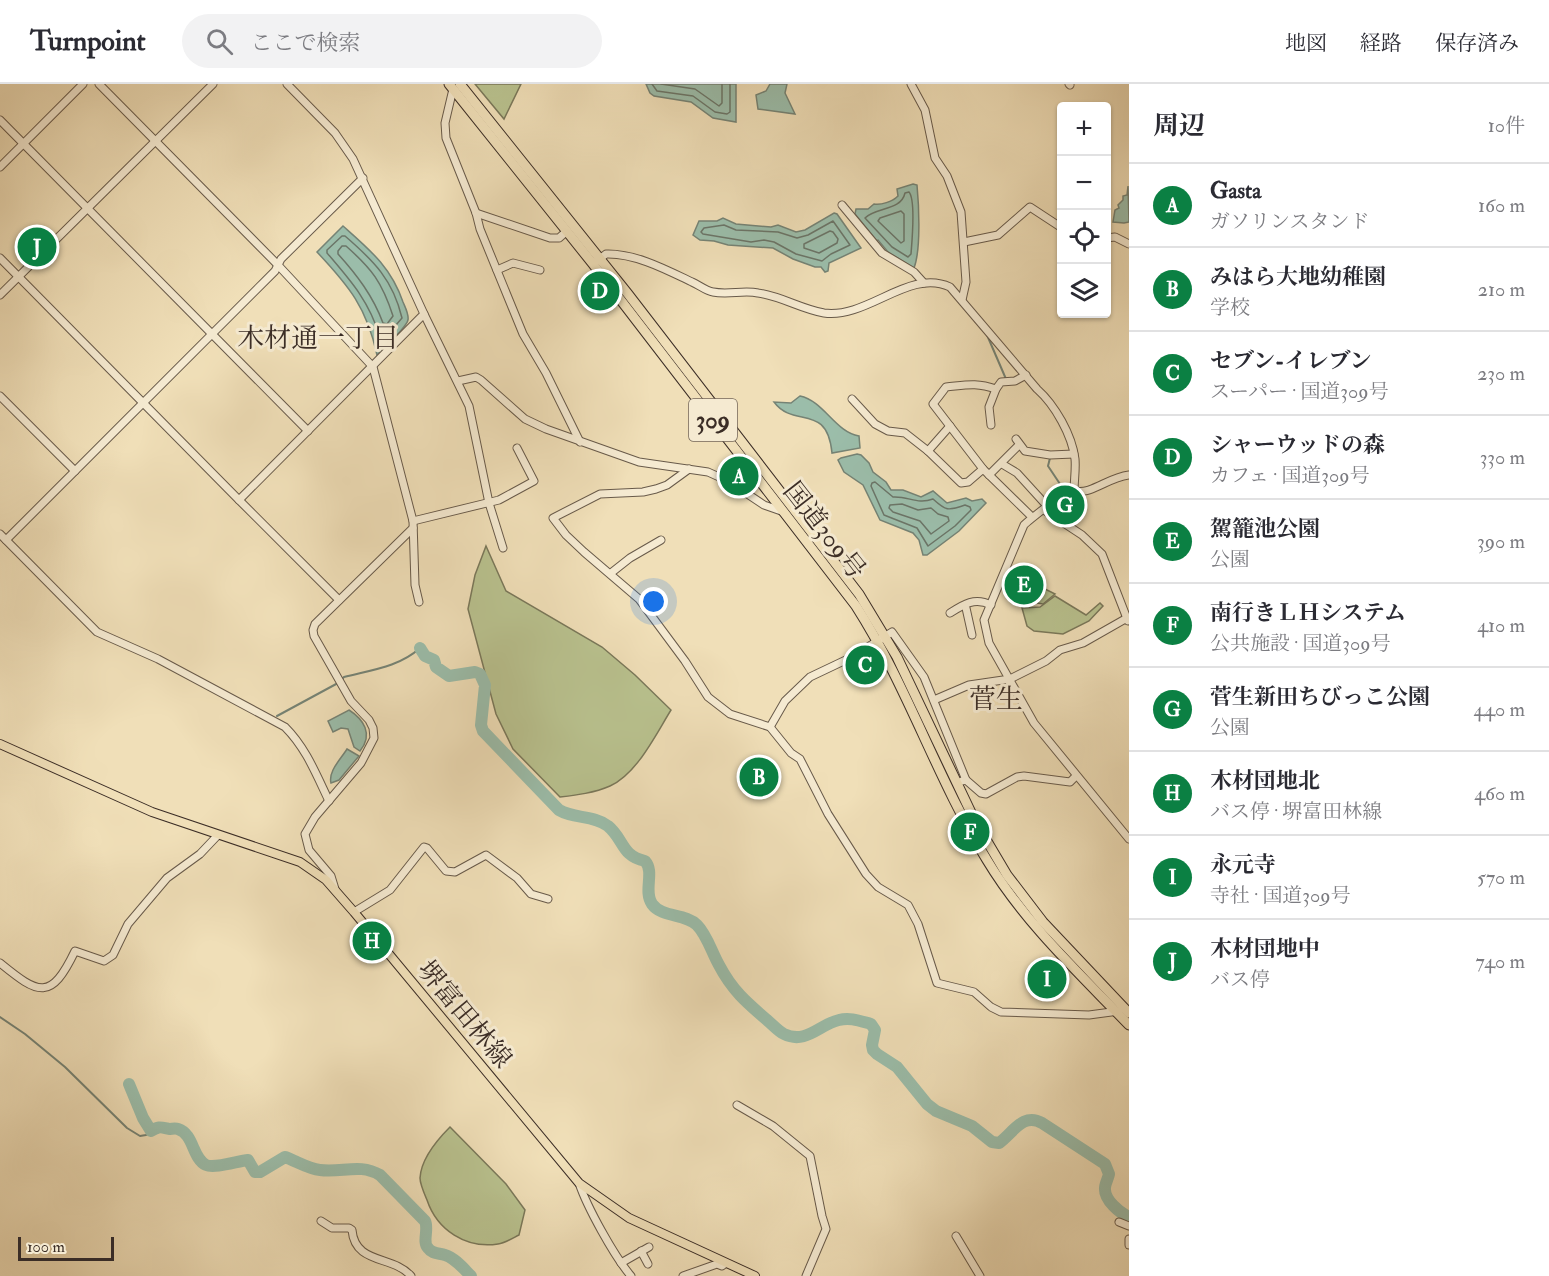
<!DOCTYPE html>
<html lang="ja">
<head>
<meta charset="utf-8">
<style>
	:root { --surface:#fff; --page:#f2f2f3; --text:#2b2b33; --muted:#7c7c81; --line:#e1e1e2; --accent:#0b8043 }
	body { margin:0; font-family:"IM FELL Double Pica","Noto Serif JP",serif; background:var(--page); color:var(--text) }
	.controls { position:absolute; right:18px; top:18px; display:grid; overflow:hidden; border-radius:6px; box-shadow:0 2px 4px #0004 }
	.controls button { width:54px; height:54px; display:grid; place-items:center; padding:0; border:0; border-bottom:2px solid var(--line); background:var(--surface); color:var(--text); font:30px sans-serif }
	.scale { position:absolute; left:18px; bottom:15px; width:96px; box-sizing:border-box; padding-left:6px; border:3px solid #3b2d26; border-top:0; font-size:16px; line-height:21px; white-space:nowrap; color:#3b2d26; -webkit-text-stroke:4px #f5ead1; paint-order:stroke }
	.you { position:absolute; left:654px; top:518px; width:21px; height:21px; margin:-15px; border:4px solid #fff; border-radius:50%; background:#1a73e8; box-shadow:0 0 0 9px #1a73e833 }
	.badge { display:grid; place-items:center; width:39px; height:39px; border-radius:50%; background:var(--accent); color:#fff; font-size:20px; font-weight:700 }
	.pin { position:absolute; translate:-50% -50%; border:3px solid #fff; box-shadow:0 2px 6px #0006 }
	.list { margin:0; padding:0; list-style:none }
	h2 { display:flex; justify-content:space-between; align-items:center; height:78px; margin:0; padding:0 24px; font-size:26px }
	h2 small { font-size:20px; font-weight:400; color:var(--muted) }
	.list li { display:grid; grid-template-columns:39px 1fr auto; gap:18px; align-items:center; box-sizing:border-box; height:84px; padding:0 24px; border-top:2px solid var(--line) }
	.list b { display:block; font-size:22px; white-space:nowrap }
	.list p { margin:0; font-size:20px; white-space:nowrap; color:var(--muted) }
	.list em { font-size:20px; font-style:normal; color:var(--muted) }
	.icon { flex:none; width:33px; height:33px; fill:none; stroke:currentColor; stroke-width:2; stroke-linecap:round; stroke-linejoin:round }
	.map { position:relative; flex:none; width:1129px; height:1192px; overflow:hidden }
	header { display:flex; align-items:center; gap:36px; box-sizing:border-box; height:84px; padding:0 30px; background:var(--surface); border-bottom:2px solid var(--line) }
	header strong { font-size:28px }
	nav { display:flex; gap:33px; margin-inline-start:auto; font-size:21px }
	.search { width:420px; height:54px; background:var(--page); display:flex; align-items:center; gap:15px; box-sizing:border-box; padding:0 21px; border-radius:33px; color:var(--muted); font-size:22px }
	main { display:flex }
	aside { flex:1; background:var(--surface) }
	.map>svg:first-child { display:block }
	.green { fill:#b9c28f; stroke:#7a785a; stroke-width:1.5 }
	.water { fill:#9bbdaa; stroke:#758375; stroke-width:1.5 }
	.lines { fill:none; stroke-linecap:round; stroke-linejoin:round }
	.shore { stroke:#6b7568; stroke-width:1.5 }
	.stream { stroke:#758375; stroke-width:2 }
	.river { stroke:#9bbdaa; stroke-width:12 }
	.minor-casing { stroke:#685a4a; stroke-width:9 }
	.major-casing { stroke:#3b2d26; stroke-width:10 }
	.highway-casing { stroke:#3b2d26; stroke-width:11 }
	.minor { stroke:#f5ead1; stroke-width:7 }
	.major { stroke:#f0dfb8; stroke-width:8 }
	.highway { stroke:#f0dfb8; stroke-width:9 }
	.labels { text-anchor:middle; stroke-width:6; stroke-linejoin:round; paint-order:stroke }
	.shield { fill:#f5ead1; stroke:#736659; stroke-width:1.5 }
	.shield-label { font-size:24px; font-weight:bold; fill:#3b2d26 }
	.street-label { font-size:26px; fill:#3b2d26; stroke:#f5ead1 }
	.neighbourhood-label { font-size:27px; fill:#3b2d26; stroke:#f5ead1 }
</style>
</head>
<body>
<header>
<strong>Turnpoint</strong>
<div class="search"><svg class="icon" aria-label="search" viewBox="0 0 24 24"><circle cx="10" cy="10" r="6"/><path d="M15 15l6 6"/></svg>ここで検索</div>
<nav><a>地図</a><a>経路</a><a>保存済み</a></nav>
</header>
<main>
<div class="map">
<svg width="1129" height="1192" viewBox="0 0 1129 1192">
	<rect width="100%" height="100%" fill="#f0dfb8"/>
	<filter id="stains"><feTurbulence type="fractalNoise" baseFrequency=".00333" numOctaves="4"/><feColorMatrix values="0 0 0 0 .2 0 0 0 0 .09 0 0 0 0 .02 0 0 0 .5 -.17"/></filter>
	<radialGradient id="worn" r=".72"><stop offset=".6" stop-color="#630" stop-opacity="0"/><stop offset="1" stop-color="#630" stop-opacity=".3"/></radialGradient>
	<g class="green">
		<polygon points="475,0 521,0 504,35"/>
		<polygon points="1072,410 1072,425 1062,428 1058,418 1067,412"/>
		<path d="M486,462L506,507L602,563L635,591L671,626C656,650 637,690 610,702C594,709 577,711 560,713L513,665L496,630L468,525L475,491Z"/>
		<polygon points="1009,487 1055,510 1043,520 1024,517 1027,511 1004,497"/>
		<polygon points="1055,512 1086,531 1100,519 1103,522 1089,537 1063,550 1034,547 1027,542 1022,524 1040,523"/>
		<path d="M450,1043L506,1100L525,1126L519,1151C513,1154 505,1159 498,1160C466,1165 437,1146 427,1116C424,1109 420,1100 420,1094C421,1075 437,1056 450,1043Z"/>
	</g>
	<g class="water">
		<polygon points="646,0 736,0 736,38 713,34 691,18 654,12 650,9"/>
		<polygon points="770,0 787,0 785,9 795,30 758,25 756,11 766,7"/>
		<path d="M913,100L917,101C919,122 921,166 914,184L888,168L878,156L877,157L855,130L856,125H868L874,120C881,121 892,118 898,112L897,105Z"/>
		<polygon points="1128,102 1129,138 1124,139 1113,138 1115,126 1119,124 1118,121 1123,116 1123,112 1127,111"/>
		<polygon points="834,129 837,130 861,164 829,179 828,187 825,188 821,183 815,183 793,175 773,164 728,161 714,157 700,156 693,151 699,137 717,137 723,134 736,140 771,143 778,141 796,148 805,146"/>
		<path d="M343,142C370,166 391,183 403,218C405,223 409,230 408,236C406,244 384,264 377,271C367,224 349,202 317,168Z"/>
		<path d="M800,312C824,317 835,348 859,352L860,364L832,369C827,318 794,345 774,318L791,319Z"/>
		<polygon points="857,370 861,371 869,379 873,388 886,398 891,406 903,406 921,413 933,407 947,419 966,414 972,417 982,415 986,419 959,447 927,471 923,471 919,456 913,449 880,436 863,401 844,388 838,376 841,374"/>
		<path d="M349,626C363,635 374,650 360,667L354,663L348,645L341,644L333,648L328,637Z"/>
		<path d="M347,665L359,672L339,696L331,699C328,687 341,675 347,665Z"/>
	</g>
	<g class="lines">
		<g class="shore">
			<polyline points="652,0 657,7 693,12 715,28 727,30 730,28 730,0"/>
			<polyline points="661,0 695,5 719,22 722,19 722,0"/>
			<path d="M909,108C916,116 912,157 911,170L908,173L892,163L865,134C876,123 901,127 905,109Z"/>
			<polygon points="901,127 904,130 904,157 901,159 878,137 880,134"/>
			<polygon points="833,137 850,161 831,170 822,177 796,170 774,158 764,156 751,158 703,150 701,148 704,144 724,141 736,146 778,148 797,154 808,151"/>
			<polygon points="830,147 833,148 838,155 837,159 819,169 804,164 804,160"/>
			<path d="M342,152H345C374,177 393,196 402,234L384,255L380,253C369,217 351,197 327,169V166Z"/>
			<path d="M342,162H346C372,185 382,198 393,232L387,240L383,239C373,212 357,191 338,170V167Z"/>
			<path d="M875,398L893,413C909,412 917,421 933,415C946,427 948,427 965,421L970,423L971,426L955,442L928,462L917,444L884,431L871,402L872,399Z"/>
			<polygon points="902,420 918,426 931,424 938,430 948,433 949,437 931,450 920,437 893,428 889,424 890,421"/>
		</g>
		<g class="stream">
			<polyline points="987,251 1006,295"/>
			<polyline points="1050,374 1048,382 1064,406"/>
			<path d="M342,595L344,593C371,586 399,583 420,564"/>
			<polyline points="277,632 338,599"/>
			<polyline points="0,933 25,950 65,983 127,1044 140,1052 146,1051 151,1047"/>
		</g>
		<g class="river">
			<path d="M420,564L425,572L434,576L436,583L449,592L475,588L480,590L485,601L481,641L483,647L559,726C574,735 593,731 608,742C624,755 621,772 645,777C655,788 643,807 652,820C662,834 685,829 697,841C707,851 712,869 719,881C732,906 746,918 767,936C772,940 778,947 784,950C806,961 820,940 839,936C850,933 860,937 871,940L875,946L872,961L873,966L877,970L897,983L927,1020L936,1027L972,1042L992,1058L999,1059C1013,1049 1023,1028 1042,1039L1105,1080L1109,1090C1108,1095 1105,1100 1105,1104C1104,1116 1120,1129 1129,1133"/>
			<path d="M129,1000L143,1034L151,1047C159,1042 160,1043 169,1045C172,1045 175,1044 178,1045C194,1050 192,1074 206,1081C214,1085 238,1077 248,1076L255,1088H260L285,1073C296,1077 309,1085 320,1086C342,1089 360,1079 380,1091L425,1137C429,1145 422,1158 428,1164C432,1170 439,1169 445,1171C455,1174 464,1185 471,1192"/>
		</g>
		<defs>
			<g id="minor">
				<polyline points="99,0 276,179 373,283 413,437 415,501 419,518"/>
				<polyline points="911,0 925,26 935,74 947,92 961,128 966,198 962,216"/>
				<polyline points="1069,0 1070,1"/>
				<polyline points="453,5 445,39 446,54 476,129 480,145 523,250 546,289 580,358"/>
				<polyline points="0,36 308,347"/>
				<polyline points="0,83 83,0"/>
				<polyline points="842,121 882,169 914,188 924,199"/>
				<polyline points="476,129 550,154 559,154 567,147"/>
				<polyline points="1106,154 1115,153 1129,160"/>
				<polyline points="964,158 998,151 1030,123 1062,144"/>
				<polyline points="0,174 239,416 424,230 353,75 335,49 287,0"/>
				<path d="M597,177L606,170C635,169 667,186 692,198C699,201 706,207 713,208C728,211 744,206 758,209C781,212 801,225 824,229C868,235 909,184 950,203L1037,305C1055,321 1072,351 1075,375C1076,385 1074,397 1074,408"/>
				<polyline points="497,186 513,179 540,186"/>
				<polyline points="0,211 213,0"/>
				<polyline points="424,230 469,322 489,419 503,464"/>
				<polyline points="458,297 476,293 481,296 525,335 546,345 639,378 708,388 728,397 764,421 784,428"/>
				<polyline points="0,312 75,387"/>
				<polyline points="852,315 875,340 888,347 905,349 928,367 961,399 968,398 983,385 1032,433"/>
				<polyline points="991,341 989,323 996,305"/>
				<polyline points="1016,355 1025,367 1050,371 1074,370"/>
				<polyline points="928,367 950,342"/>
				<polyline points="1002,380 1017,389 1048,423"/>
				<polyline points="689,385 667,401 656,405 643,408 600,410 553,434 566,451 584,468 639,515 685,577 708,613 730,630 770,643 791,669 800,675 828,730 866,790 878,803 908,821 918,840 937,899 974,908 991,923 1001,928 1089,931 1119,927"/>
				<path d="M983,385L933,320L946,303C966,301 976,298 996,305L1001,298L1015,297L1026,291"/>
				<polyline points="989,391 1019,361"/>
				<path d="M1129,391C1114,393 1103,401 1089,406C1081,409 1073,406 1065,409C1060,412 1029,436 1024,441L984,536L989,559L1034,639L1129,755"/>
				<polyline points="239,416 339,516"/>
				<polyline points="1044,426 1082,451 1102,470 1128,537"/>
				<polyline points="413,437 499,416 534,397 517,364"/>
				<path d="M0,450L97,548L158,575L285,643C306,664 316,690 329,717"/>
				<polyline points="6,456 275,187 281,175 363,94"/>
				<polyline points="611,489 630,474 661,456"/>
				<polyline points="966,524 972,551"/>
				<path d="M950,529C964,520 975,513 991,521"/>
				<polyline points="934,616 969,601 1010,595 1046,577 1060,566 1083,559 1127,534"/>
				<polyline points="770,643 785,617 810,593 850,574 892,548 924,593 966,696"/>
				<polyline points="962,697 966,696 981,709 986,710 1017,693 1024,692 1070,698 1076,692"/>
				<polyline points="335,805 331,792 309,766 305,750 315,733 361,679 374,654 373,644 369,636 351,617 314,552 313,546 315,540 413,444"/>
				<polyline points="354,828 390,806 424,763 427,764 446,787 455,788 486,771 517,794 531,810 548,815"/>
				<path d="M0,879C39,911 51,917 75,867L104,877L113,871L128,840L167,794L200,770L218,751"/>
				<polyline points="737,1021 773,1042 810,1072 822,1132 826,1145 806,1192"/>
				<path d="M579,1099C587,1123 614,1172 631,1192"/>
				<path d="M321,1137L332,1144H349L352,1146C355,1181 393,1171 411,1192"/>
				<polyline points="1119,1138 1129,1142"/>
				<polyline points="956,1152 980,1192"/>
				<polyline points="1129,1155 1129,1161"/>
				<polyline points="641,1167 648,1180"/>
				<polyline points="621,1179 649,1163"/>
				<polyline points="683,1192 717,1180 722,1182 726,1179"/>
			</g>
			<polyline id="major" points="0,660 152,728 300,778 326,796 354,828 579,1099 629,1134 755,1192"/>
			<g id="highway">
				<path d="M449,0L593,180L856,522C908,603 937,695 987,776C1025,839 1079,889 1129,941"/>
				<polyline points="460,0 628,210 859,510 897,573 975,737 1007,791 1043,838 1129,929"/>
			</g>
		</defs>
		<use href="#minor" class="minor-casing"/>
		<use href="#major" class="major-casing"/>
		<use href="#highway" class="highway-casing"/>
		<use href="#minor" class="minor"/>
		<use href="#major" class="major"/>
		<use href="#highway" class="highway"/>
	</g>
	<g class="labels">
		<rect class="shield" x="689" y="315" width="48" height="42" rx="4.5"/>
		<g class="shield-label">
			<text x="713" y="344">309</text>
		</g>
		<g class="street-label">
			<text transform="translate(825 446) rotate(52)" y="9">国道309号</text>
			<text transform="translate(465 930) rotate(50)" y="9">堺富田林線</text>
		</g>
		<g class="neighbourhood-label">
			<text x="318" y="263">木材通一丁目</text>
			<text x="996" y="624">菅生</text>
		</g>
	</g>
	<rect width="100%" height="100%" filter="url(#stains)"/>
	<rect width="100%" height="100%" fill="url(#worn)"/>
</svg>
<div class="controls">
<button>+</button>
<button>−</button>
<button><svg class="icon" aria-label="locate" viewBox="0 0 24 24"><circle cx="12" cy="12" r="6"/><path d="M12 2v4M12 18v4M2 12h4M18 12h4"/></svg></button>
<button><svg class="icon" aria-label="layers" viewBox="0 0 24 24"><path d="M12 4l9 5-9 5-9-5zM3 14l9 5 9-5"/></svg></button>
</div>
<div class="scale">100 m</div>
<div class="you"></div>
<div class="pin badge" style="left:739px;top:392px">A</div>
<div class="pin badge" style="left:759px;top:693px">B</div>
<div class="pin badge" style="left:865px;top:581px">C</div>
<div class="pin badge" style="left:600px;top:207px">D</div>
<div class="pin badge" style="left:1024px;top:501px">E</div>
<div class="pin badge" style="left:970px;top:748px">F</div>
<div class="pin badge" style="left:1065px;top:421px">G</div>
<div class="pin badge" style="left:372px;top:857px">H</div>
<div class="pin badge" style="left:1047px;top:895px">I</div>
<div class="pin badge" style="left:37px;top:163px">J</div>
</div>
<aside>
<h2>周辺<small>10件</small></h2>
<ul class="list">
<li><span class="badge">A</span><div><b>Gasta</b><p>ガソリンスタンド</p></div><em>160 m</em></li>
<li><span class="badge">B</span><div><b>みはら大地幼稚園</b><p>学校</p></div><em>210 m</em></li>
<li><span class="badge">C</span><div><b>セブン-イレブン</b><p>スーパー · 国道309号</p></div><em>230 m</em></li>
<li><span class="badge">D</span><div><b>シャーウッドの森</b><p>カフェ · 国道309号</p></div><em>330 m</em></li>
<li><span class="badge">E</span><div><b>駕籠池公園</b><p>公園</p></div><em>390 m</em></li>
<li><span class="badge">F</span><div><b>南行きＬＨシステム</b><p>公共施設 · 国道309号</p></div><em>410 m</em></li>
<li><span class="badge">G</span><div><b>菅生新田ちびっこ公園</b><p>公園</p></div><em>440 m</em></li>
<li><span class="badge">H</span><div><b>木材団地北</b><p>バス停 · 堺富田林線</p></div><em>460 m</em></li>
<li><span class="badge">I</span><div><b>永元寺</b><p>寺社 · 国道309号</p></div><em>570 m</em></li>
<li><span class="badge">J</span><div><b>木材団地中</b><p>バス停</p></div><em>740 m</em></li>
</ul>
</aside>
</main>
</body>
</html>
